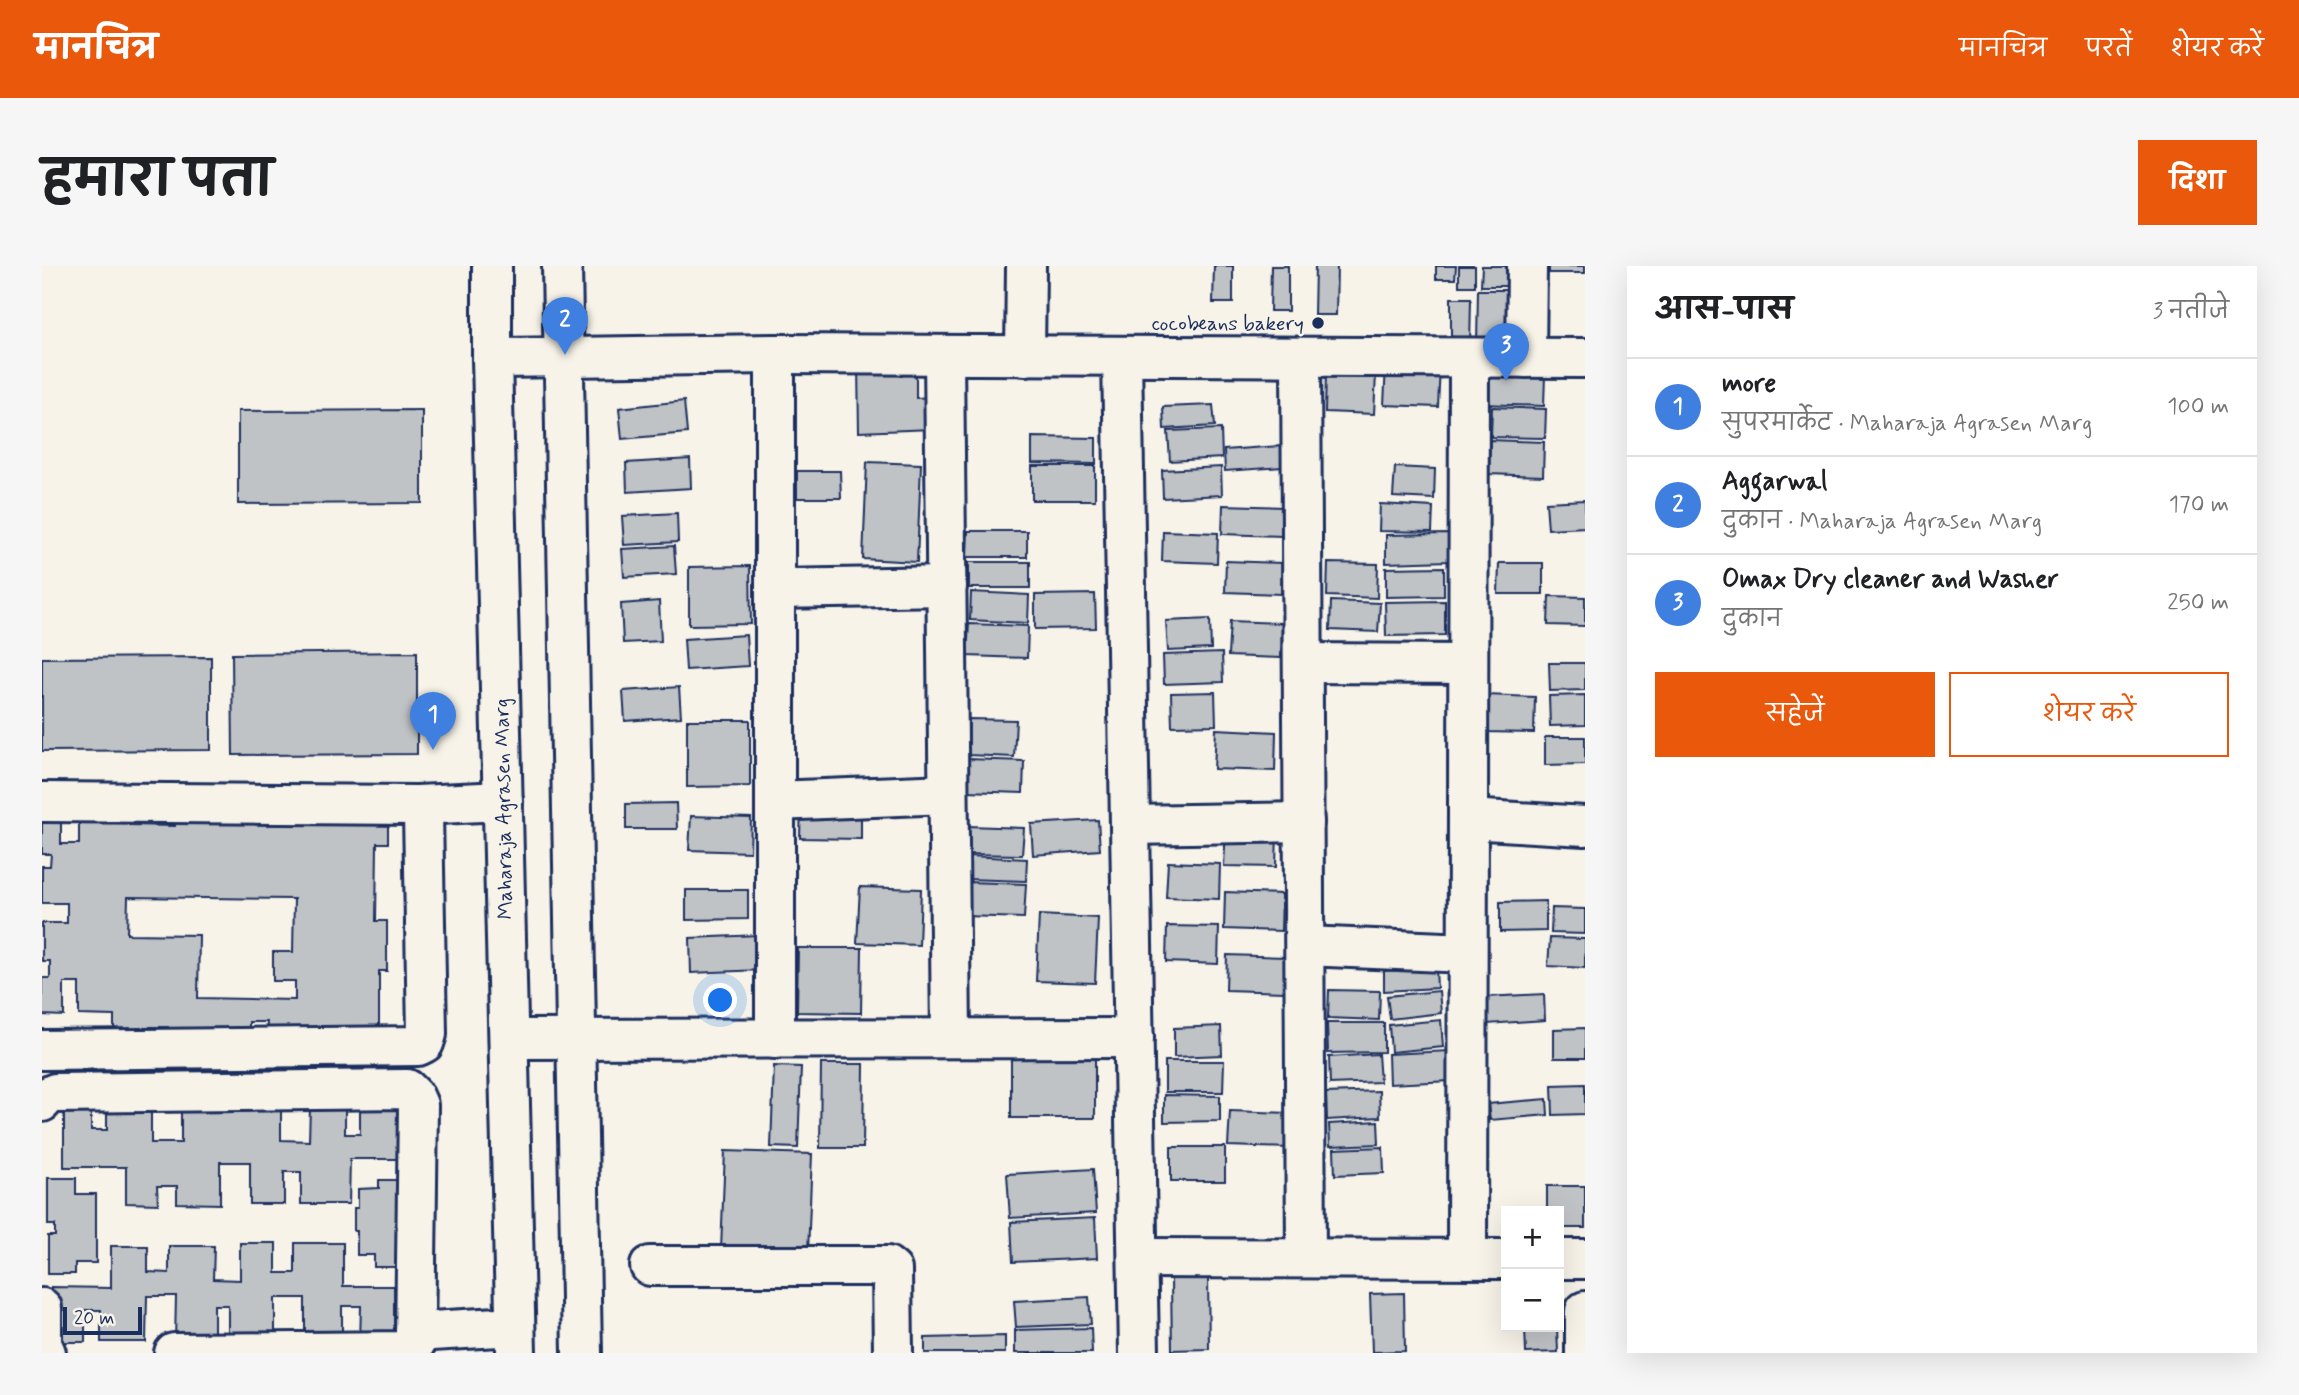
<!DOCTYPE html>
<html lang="hi">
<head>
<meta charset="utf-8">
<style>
	:root { --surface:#fff; --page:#f6f6f6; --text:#202124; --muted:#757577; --line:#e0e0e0; --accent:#ea580c }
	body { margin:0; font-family:Mynerve,"Playpen Sans Deva",sans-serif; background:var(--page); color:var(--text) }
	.controls { position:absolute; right:21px; bottom:21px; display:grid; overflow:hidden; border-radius:0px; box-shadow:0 7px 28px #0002 }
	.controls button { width:63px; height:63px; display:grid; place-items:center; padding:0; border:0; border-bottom:2px solid var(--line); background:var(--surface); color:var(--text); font:35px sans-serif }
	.scale { position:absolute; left:21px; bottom:18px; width:79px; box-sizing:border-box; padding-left:7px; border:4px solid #1b2f5e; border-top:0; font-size:19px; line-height:24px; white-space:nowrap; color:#1b2f5e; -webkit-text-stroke:5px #f7f3e8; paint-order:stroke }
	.you { position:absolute; left:679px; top:735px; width:24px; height:24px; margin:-18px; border:5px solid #fff; border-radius:50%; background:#1a73e8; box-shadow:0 0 0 10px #1a73e833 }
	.badge { display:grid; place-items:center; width:46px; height:46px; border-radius:50%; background:var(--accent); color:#fff; font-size:23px; font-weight:700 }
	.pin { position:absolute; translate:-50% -58px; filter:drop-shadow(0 2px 4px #0008) }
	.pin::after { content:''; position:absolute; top:37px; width:24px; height:21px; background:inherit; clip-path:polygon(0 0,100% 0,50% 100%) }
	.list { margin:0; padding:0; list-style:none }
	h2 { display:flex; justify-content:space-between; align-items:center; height:91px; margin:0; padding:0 28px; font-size:30px }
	h2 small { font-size:23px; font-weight:400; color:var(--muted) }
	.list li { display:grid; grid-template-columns:46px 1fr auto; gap:21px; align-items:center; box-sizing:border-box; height:98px; padding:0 28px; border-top:2px solid var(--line) }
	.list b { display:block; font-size:26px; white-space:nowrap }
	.list p { margin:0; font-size:23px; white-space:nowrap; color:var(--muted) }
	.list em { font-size:23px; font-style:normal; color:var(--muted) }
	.actions { display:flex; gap:14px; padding:21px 28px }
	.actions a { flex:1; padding:16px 0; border:2px solid var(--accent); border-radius:0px; text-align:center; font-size:24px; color:var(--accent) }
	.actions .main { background:var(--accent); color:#fff }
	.map { position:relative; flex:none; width:1543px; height:1087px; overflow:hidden; border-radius:0px }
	header { display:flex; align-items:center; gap:42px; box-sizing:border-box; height:98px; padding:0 35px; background:var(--accent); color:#fff }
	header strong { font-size:33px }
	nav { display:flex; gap:38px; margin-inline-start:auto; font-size:24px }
	.intro { display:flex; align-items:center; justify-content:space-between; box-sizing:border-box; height:168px; padding:0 42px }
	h1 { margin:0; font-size:49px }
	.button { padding:18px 32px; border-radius:0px; background:var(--accent); color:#fff; font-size:24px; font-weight:700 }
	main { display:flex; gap:42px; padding:0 42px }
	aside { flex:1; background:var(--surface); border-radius:0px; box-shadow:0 7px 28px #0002 }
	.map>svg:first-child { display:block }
	.building { fill:#c0c3c5; stroke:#1b2f5e; stroke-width:2; fill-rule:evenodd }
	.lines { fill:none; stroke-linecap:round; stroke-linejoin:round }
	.minor-casing { stroke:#1b2f5e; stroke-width:44 }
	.minor { stroke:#f7f3e8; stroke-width:38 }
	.poi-dot { fill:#1b2f5e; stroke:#f7f3e8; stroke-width:2.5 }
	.labels { text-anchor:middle; stroke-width:5; stroke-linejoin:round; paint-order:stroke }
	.poi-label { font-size:21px; fill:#1b2f5e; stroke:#f7f3e8; text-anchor:end }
	.street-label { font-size:21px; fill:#1b2f5e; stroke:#f7f3e8 }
</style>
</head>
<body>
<header>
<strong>मानचित्र</strong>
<nav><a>मानचित्र</a><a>परतें</a><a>शेयर करें</a></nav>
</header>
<div class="intro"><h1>हमारा पता</h1><a class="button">दिशा</a></div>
<main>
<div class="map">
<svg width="1543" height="1087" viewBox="0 0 1543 1087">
	<rect width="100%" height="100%" fill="#f7f3e8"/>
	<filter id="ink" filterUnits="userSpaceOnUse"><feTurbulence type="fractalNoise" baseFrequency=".0143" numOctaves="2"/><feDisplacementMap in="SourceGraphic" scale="14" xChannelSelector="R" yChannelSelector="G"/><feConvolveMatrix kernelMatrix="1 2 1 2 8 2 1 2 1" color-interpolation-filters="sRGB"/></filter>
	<g filter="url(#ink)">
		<g class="building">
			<polygon points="1172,0 1191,0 1191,37 1171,37"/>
			<polygon points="1229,0 1246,0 1246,45 1228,45"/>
			<polygon points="1273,0 1295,0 1294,49 1272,49"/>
			<polygon points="1394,0 1414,0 1413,13 1394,13"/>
			<rect x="1417" y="0" width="16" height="20"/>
			<polygon points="1440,0 1471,0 1470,20 1439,20"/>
			<rect x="1507" y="0" width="36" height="7"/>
			<polygon points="1436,24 1475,24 1474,78 1435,78"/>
			<polygon points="1409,32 1429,32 1428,81 1409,81"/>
			<polygon points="874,98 874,132 889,131 890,163 817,166 816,100"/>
			<polygon points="1344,99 1398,100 1396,141 1342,139"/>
			<polygon points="1284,107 1334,108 1332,148 1283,146"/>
			<polygon points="1440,107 1503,109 1502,140 1439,138"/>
			<polygon points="642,135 645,167 580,173 577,142"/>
			<polygon points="1171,139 1173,160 1122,163 1121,141"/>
			<polygon points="1450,141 1504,143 1503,172 1449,171"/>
			<polygon points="380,144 380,237 196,238 196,145"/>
			<polygon points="1179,163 1180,192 1128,195 1126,165"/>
			<polygon points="990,171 1054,172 1054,198 990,197"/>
			<polygon points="1448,174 1502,176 1501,210 1447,208"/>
			<polygon points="1239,180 1240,201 1183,205 1182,184"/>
			<polygon points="648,193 649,222 585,226 584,197"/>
			<polygon points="825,196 879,198 875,296 821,293"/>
			<rect x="990" y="200" width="63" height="34"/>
			<polygon points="1179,201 1180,229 1121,232 1120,204"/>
			<polygon points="1353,201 1393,203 1392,233 1351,231"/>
			<polygon points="755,205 798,205 799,232 755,232"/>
			<polygon points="1543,234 1543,261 1506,263 1504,236"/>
			<polygon points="1338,238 1391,241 1390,266 1337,265"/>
			<polygon points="1181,239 1242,241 1240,270 1180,268"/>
			<polygon points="635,247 636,276 582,279 580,250"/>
			<polygon points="926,265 985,265 985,291 925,291"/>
			<polygon points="1121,265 1176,267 1175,297 1120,295"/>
			<polygon points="1407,268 1407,295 1344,297 1344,269"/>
			<polygon points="632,280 634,308 582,311 580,283"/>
			<polygon points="1184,295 1240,297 1239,328 1183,326"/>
			<rect x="927" y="296" width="61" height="26"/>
			<polygon points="1286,297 1336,298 1335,332 1285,330"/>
			<polygon points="1457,297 1501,297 1501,328 1456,328"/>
			<polygon points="708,300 709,358 647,359 647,301"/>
			<polygon points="1402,301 1402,330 1344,331 1344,302"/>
			<polygon points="929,326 987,329 986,357 928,354"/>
			<polygon points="1053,328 1054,362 993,363 993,329"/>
			<polygon points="1507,330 1543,331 1543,360 1506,359"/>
			<polygon points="617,335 619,375 581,377 579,338"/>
			<polygon points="1289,335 1338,337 1336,366 1288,364"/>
			<polygon points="1403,335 1403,369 1344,370 1343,336"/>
			<polygon points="1168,353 1169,383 1126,385 1124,355"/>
			<polygon points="1188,355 1240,357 1239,392 1186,390"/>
			<polygon points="927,358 986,360 985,392 925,390"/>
			<polygon points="704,369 706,400 644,404 642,373"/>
			<polygon points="375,386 375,488 191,489 190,388"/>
			<polygon points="1180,387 1181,416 1122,418 1121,389"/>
			<polygon points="169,391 169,484 0,485 0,392"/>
			<polygon points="1507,397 1543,397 1543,424 1508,425"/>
			<polygon points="637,421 639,451 583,455 581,425"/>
			<polygon points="1173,426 1174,459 1130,460 1129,427"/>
			<polygon points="1444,429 1493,431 1492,467 1443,466"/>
			<polygon points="1543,429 1543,459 1508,460 1507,430"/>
			<polygon points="927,453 974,454 972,491 926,489"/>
			<polygon points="645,454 708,454 708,520 645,521"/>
			<polygon points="1174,463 1234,466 1233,505 1172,503"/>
			<polygon points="1503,471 1543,471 1543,498 1503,499"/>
			<polygon points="925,493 982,495 981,527 924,525"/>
			<polygon points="634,537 635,563 584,563 584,538"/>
			<polygon points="759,538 819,538 819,573 758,572"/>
			<path d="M0,543H19V578H37V543L87,544V559L133,560L134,544H346V577H335L334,655H345V705H337V769H224L225,756H207V769H125L126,761H108V778H72V750L37,749V717H22V750L0,749V712H8V695H0V657H25V637H0V600H8L9,588H0ZM86,631L252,633L251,686H231V715H253V734L156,732L157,669L85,668Z"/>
			<polygon points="649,550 709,552 708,586 647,584"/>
			<polygon points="1056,554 1058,584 991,589 989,558"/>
			<polygon points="926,560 982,562 980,589 925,588"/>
			<polygon points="1184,562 1235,564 1234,601 1182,600"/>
			<polygon points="927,590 985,593 984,615 925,613"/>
			<polygon points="1126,596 1178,598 1177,633 1124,631"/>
			<polygon points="924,616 984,618 982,652 923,650"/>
			<polygon points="818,621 879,623 877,679 815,677"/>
			<polygon points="644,624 706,624 706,653 644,654"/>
			<polygon points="1183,626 1240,628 1239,665 1182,663"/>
			<polygon points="1504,635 1504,665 1458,666 1458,636"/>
			<polygon points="1510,642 1543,643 1543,668 1509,667"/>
			<polygon points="997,649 1056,652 1053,717 994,715"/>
			<polygon points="1125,660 1177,661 1176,698 1124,696"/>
			<polygon points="717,669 719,704 649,707 648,672"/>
			<polygon points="1508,672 1543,673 1543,702 1506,700"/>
			<polygon points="756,682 820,682 819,747 755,746"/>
			<polygon points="1185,689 1243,691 1242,726 1184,724"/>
			<polygon points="1394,702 1395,722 1342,725 1342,705"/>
			<polygon points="1287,724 1338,725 1337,754 1286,752"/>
			<polygon points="1397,725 1399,747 1348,753 1345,730"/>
			<polygon points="1502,728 1503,754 1445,758 1443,731"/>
			<polygon points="1399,754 1401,781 1349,786 1347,759"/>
			<polygon points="1285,757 1342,757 1342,786 1286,787"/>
			<polygon points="1179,760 1180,789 1132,791 1132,762"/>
			<polygon points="1543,762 1543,792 1512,792 1512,763"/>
			<polygon points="1408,785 1409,815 1347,818 1346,788"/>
			<rect x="969" y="787" width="84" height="65"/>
			<polygon points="1336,788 1338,816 1288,818 1287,791"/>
			<polygon points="1123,795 1182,795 1181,826 1123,826"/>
			<polygon points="779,798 822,798 821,882 778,882"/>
			<polygon points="732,800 759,801 756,882 729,881"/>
			<polygon points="1543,818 1543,848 1511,849 1510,819"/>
			<polygon points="1337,825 1338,851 1285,854 1284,827"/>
			<polygon points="1122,829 1178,830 1178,855 1122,856"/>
			<polygon points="1505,833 1506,849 1448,854 1446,838"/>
			<polygon points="22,841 49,841 49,864 65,864 65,841 109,841 109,877 139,877 139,841 239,841 239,874 267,875 268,841 303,841 303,868 318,868 318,841 365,842 365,893 308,893 307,938 259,938 259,906 242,906 242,938 208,938 208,896 178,896 178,938 135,937 135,920 115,920 116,938 84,937 84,901 22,901"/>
			<polygon points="1188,845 1248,847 1247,882 1186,880"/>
			<polygon points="1336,855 1337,878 1288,880 1287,858"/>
			<rect x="1129" y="881" width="54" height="34"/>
			<polygon points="1341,881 1342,907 1293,909 1292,883"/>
			<polygon points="683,885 770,888 766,987 679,984"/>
			<polygon points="1051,903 1054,947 968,952 965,908"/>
			<polygon points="6,912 34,912 34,928 54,928 54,997 33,997 33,1008 6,1008 6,970 13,970 13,959 6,959"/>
			<polygon points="337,914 363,914 362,1001 332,1001 332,989 315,989 315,965 312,965 312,942 316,942 316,923 337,922"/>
			<polygon points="1505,920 1543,920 1543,962 1517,962 1517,945 1505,945"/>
			<polygon points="1053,952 1055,992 971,996 969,956"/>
			<polygon points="198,977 234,977 234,1007 253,1007 253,977 301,977 301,1020 352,1020 352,1077 318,1077 319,1040 300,1040 300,1077 263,1077 263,1032 233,1032 233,1076 186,1077 186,1039 172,1039 172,1077 133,1077 134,1030 105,1030 104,1076 59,1076 59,1044 43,1044 43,1076 9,1076 9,1021 69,1022 69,980 106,980 106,1006 127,1007 127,980 172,980 171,1013 198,1014"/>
			<polygon points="1166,1012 1167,1083 1130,1084 1129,1013"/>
			<polygon points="1362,1027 1363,1085 1330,1086 1328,1028"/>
			<polygon points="1047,1031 1049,1058 974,1061 972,1035"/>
			<polygon points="1483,1061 1515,1061 1516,1086 1484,1087"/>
			<polygon points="1049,1062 1050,1087 973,1087 973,1064"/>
			<polygon points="963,1070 963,1087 883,1087 883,1072"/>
		</g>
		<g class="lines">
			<defs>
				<g id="minor">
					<polyline points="450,0 450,92 474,1087"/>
					<polyline points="520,0 540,1087"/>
					<polyline points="733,88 733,773"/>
					<polyline points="902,89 909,772"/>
					<polyline points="983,90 984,0"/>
					<polyline points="1080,90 1097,1087"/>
					<polyline points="1259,91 1264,992"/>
					<polyline points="450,92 733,88 1543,92"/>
					<polyline points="1484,92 1485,0"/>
					<polyline points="733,323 905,320"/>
					<polyline points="1261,397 1426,398"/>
					<polyline points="733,535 906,528"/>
					<polyline points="0,536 375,539 461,535"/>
					<polyline points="1426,553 1543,560"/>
					<polyline points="1088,559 1262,556"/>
					<polyline points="1263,680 1425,687"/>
					<polyline points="467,773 1092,772"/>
					<polyline points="0,784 376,780 382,777 385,768 381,547 375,539"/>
					<polyline points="0,836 4,831 13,827 365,823 372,830 376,839 373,1078 367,1085 132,1087"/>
					<polyline points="1096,992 1464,993"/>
					<polyline points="1425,993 1427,92"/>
					<polyline points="1517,993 1543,993"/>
					<polyline points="608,1000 845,1000 850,1004 851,1087"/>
					<polyline points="0,1042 0,1078 4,1087"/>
					<polyline points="373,1066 473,1060"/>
					<polyline points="1543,1087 1543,1045"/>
				</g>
			</defs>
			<use href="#minor" class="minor-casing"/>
			<use href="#minor" class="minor"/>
		</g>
	</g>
	<circle class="poi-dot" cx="1276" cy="57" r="7"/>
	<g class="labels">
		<g class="poi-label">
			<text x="1262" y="64">cocobeans bakery</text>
		</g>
		<g class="street-label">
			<text transform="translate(461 543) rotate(-91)" y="7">Maharaja Agrasen Marg</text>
		</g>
	</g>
</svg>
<div class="controls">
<button>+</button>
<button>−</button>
</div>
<div class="scale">20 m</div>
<div class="you"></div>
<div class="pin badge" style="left:391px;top:484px;background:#3f7fe0">1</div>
<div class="pin badge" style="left:523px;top:89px;background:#3f7fe0">2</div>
<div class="pin badge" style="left:1464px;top:115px;background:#3f7fe0">3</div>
</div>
<aside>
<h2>आस-पास<small>3 नतीजे</small></h2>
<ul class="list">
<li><span class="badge" style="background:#3f7fe0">1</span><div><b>more</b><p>सुपरमार्केट · Maharaja Agrasen Marg</p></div><em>100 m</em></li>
<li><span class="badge" style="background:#3f7fe0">2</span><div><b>Aggarwal</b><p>दुकान · Maharaja Agrasen Marg</p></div><em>170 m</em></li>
<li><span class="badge" style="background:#3f7fe0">3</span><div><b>Omax Dry cleaner and Washer</b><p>दुकान</p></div><em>250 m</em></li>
</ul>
<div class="actions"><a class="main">सहेजें</a><a>शेयर करें</a></div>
</aside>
</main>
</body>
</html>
